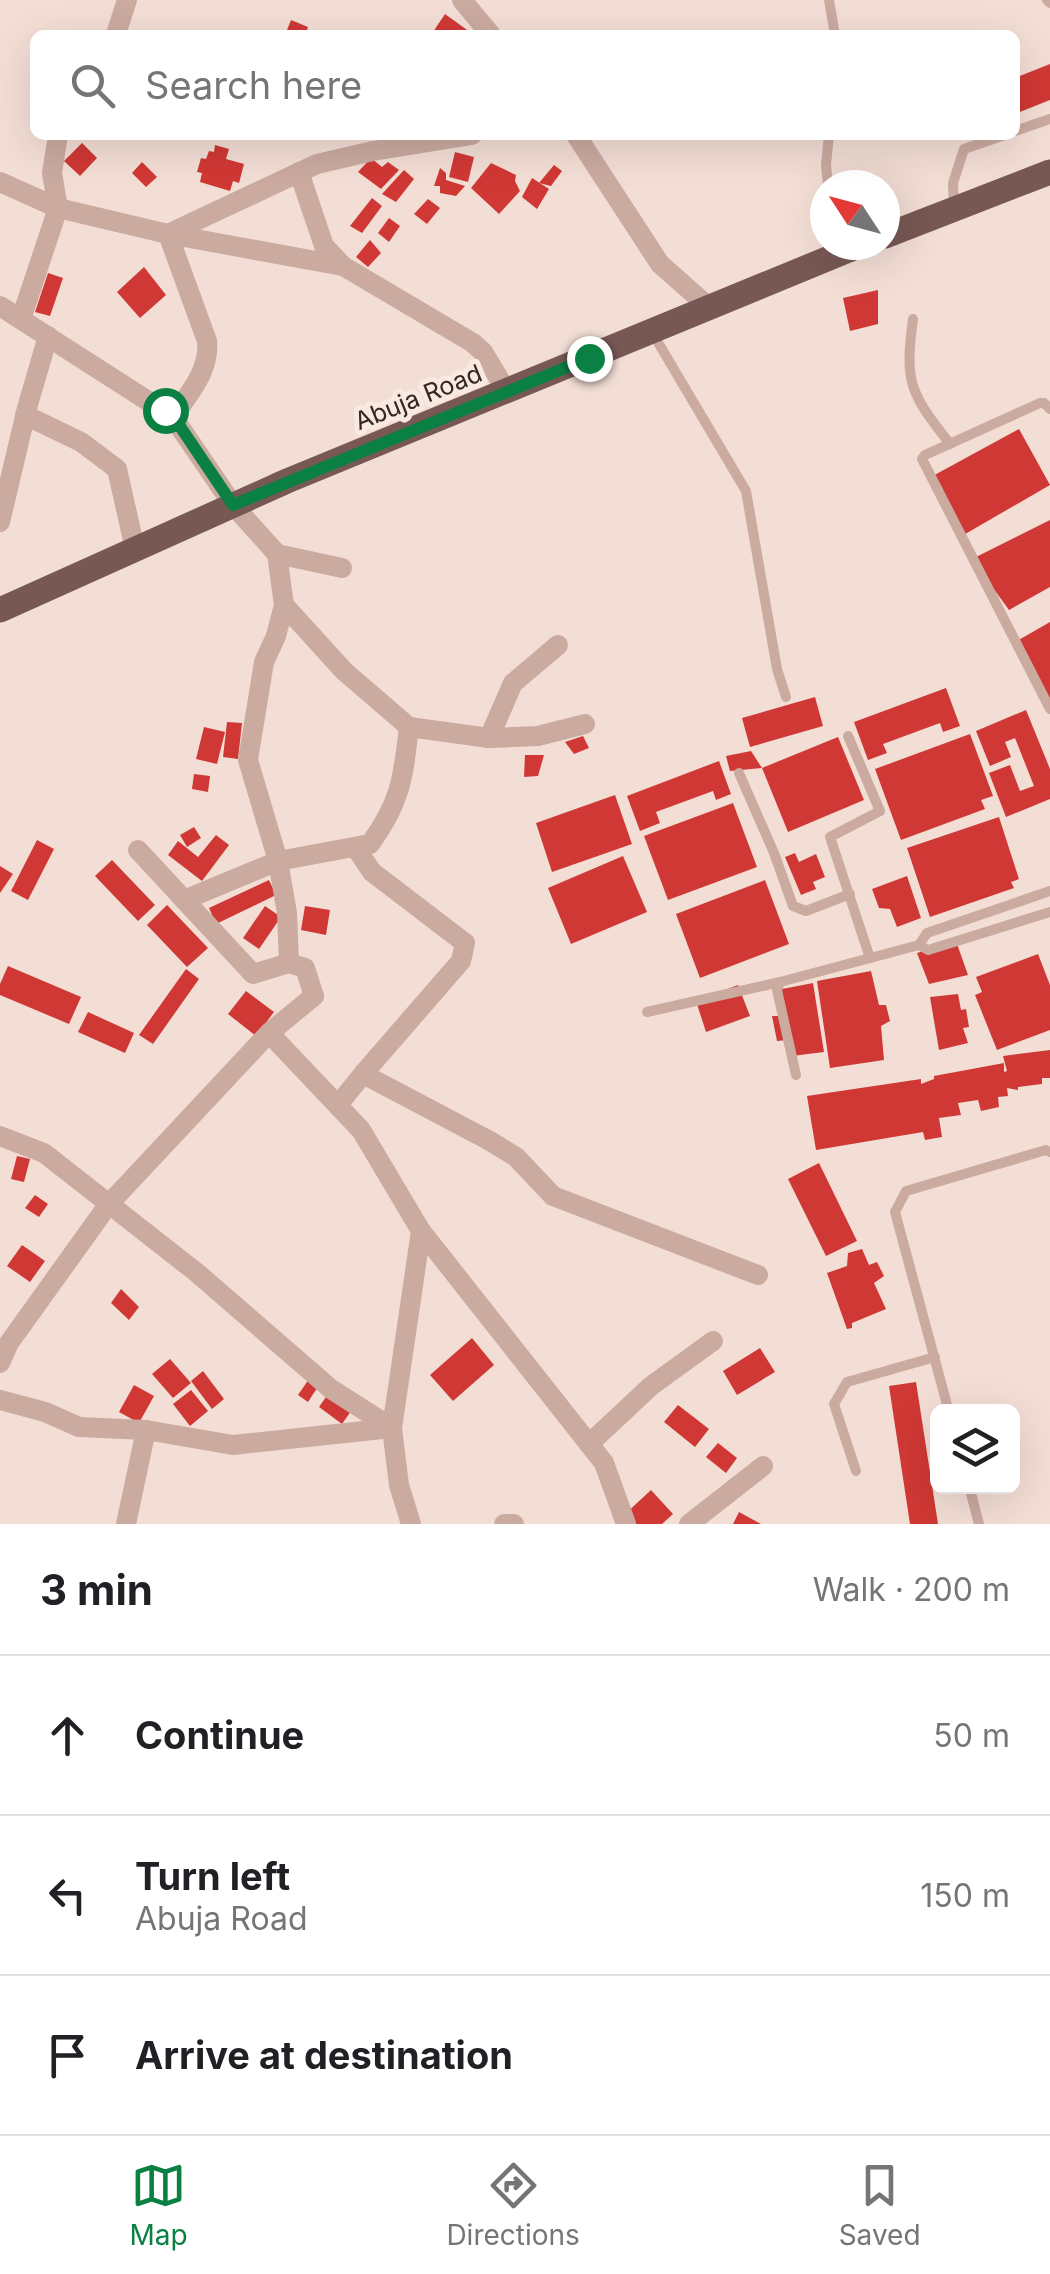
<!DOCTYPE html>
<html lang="en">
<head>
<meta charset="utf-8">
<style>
	:root { --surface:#fff; --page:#f6f6f6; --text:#202124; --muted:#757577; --line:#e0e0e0; --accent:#0b8043 }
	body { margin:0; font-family:Inter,sans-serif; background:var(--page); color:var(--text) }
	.controls { position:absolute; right:30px; bottom:30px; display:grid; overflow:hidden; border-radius:15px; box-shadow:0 10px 40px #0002 }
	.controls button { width:90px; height:90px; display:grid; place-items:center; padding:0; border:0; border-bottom:2px solid var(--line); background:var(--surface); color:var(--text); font:50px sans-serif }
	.compass { position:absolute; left:810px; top:170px; width:90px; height:90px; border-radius:50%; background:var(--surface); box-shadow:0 10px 40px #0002; rotate:306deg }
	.stop { position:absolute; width:30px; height:30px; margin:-22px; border:8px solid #0b8043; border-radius:50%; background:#fff }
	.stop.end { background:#0b8043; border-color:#fff; box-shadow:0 2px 10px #0008 }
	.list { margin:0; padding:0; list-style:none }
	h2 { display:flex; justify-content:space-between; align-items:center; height:130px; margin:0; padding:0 40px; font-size:42px }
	h2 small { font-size:32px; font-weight:400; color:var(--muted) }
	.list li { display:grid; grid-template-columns:65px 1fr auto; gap:30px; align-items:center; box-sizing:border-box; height:160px; padding:0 40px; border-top:2px solid var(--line) }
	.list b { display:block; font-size:38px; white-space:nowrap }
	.list p { margin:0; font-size:32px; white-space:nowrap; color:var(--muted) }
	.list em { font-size:32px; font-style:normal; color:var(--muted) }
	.icon { flex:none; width:55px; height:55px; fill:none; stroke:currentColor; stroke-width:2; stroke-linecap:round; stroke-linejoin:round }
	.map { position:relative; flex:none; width:1050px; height:1524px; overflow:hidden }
	.search { position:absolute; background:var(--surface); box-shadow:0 10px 40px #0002; left:30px; right:30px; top:30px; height:110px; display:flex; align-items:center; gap:25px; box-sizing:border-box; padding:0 35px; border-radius:15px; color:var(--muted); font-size:38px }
	.sheet { height:610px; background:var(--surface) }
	nav { display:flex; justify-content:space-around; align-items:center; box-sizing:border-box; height:140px; border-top:2px solid var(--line); background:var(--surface); font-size:28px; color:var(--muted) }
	nav a { display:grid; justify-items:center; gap:5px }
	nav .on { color:var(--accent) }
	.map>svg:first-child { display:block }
	.building { fill:#d03835 }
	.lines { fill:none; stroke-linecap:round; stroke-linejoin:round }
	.service { stroke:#cbaaa0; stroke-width:10 }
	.minor { stroke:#cbaaa0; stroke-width:20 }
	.primary { stroke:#785854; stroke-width:25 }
	.route { stroke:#0b8043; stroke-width:12 }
	.labels { text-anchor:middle; stroke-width:10; stroke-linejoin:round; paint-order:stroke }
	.street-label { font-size:25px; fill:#342624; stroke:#fae9e1 }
</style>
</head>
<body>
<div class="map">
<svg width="1050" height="1524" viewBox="0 0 1050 1524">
	<rect width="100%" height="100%" fill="#f3ded5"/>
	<g class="building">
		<polygon points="445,14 474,35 431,35"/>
		<polygon points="291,20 308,27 305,35 285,35"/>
		<polygon points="1050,64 1050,100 1015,114 1015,78"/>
		<polygon points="82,143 97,158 80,176 64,161"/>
		<polygon points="215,145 229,149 226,159 244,164 239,183 233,181 230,191 200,182 202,173 197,172 201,158 206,159 209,151 214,152"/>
		<polygon points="455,152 474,157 468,182 449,177"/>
		<polygon points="371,158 382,167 388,162 399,170 381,189 358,172"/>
		<polygon points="142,162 157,177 146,187 132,173"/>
		<polygon points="491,163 516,175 515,181 520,191 499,214 471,188"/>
		<polygon points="554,165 562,171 551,186 539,183"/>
		<polygon points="440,168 446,173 446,180 465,186 456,196 440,193 440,186 434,186"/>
		<polygon points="404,170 414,179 396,202 382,194"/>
		<polygon points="532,178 549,189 537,209 522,197"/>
		<polygon points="372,198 382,206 362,233 350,226"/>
		<polygon points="428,199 440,208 427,224 414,214"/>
		<polygon points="389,218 400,226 389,242 378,233"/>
		<polygon points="370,240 381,253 368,267 356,257"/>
		<polygon points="144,267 166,295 140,318 117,292"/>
		<polygon points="48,273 63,278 50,316 35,312"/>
		<polygon points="878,290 878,324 850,331 843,298"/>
		<polygon points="1019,429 1050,485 960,537 929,478"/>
		<polygon points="1050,520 1050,587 1009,610 972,559"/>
		<polygon points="1050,622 1050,698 1045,700 1015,642"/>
		<polygon points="946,688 960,726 943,732 940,723 883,744 887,753 868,760 854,722"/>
		<polygon points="815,697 823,726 750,747 742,718"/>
		<polygon points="1026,710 1050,769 1050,799 1006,817 989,773 1010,765 1020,791 1034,786 1015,738 1005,742 1011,757 990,766 976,731"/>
		<polygon points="227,722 242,723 238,759 223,757"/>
		<polygon points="204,727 225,732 217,764 196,759"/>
		<polygon points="970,734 993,796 981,800 985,809 901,840 875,769"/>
		<polygon points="583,736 589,748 574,754 565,742"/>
		<polygon points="838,737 864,800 788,832 762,768"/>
		<polygon points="751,751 762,768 730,771 726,756"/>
		<polygon points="525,755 544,755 538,776 524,777"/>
		<polygon points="719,761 731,794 716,800 713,791 656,812 660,823 640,831 627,796"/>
		<polygon points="194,774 210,776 208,792 192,789"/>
		<polygon points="615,795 632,844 552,872 536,823"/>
		<polygon points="733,803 757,867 668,900 644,836"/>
		<polygon points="999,817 1019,879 1011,882 1014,888 930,917 907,848"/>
		<polygon points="194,827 201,838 187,847 180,835"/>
		<polygon points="216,835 229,845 202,881 168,855 178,841 198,857"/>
		<polygon points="37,840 54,849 28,900 11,891"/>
		<polygon points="795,853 799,862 816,854 825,877 813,882 816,889 801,895 785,857"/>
		<polygon points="623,856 647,912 571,944 548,888"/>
		<polygon points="112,860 155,905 138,921 95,876"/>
		<polygon points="0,866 13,874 0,893"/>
		<polygon points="907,876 921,918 897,927 890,909 879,908 872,889"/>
		<polygon points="269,880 276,895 216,924 209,908"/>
		<polygon points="765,880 789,944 700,978 676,914"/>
		<polygon points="167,905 208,948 187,967 147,925"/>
		<polygon points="265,906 281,917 259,949 243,938"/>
		<polygon points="305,906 330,910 326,935 301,930"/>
		<polygon points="956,941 968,975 929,984 917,953"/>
		<polygon points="1038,954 1050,985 1050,1030 997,1050 975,995 982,992 976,977"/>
		<polygon points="8,966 81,997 69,1024 0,995 0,984"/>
		<polygon points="186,969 199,979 153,1044 139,1035"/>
		<polygon points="871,971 879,1005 886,1005 890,1021 881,1026 884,1060 830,1068 817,981"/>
		<polygon points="813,983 824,1052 792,1056 788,1040 777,1041 772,1016 783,1016 777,990"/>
		<polygon points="738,985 750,1016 706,1032 696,1001"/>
		<polygon points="246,991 274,1012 256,1036 228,1014"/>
		<polygon points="958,994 961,1010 966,1009 969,1027 963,1028 968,1043 939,1050 930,997"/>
		<polygon points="88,1012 134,1033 125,1053 78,1032"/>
		<polygon points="1050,1050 1050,1078 1042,1078 1042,1084 1018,1087 1018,1090 1007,1088 1008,1096 998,1097 999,1107 981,1111 978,1100 958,1103 961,1115 939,1118 942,1137 925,1140 923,1132 816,1150 807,1096 921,1079 921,1084 934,1079 934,1076 1004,1063 1004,1072 1007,1071 1003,1056"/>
		<polygon points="17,1156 30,1159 24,1182 11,1179"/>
		<polygon points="819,1163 857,1241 826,1256 788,1179"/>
		<polygon points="35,1195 48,1204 39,1217 25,1208"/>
		<polygon points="22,1245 45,1261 30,1282 7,1266"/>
		<polygon points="862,1249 869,1265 877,1262 884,1276 874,1283 886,1309 852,1323 852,1328 847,1329 827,1273 847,1266 848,1253"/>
		<polygon points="121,1289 139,1307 129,1320 111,1303"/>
		<polygon points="472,1338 494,1365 453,1401 430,1375"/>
		<polygon points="760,1348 775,1372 737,1395 723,1371"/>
		<polygon points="170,1359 191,1383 173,1398 152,1374"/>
		<polygon points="203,1371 224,1399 212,1409 191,1381"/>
		<polygon points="309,1379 319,1385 308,1402 298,1395"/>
		<polygon points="916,1382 938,1524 910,1524 889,1386"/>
		<polygon points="134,1385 154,1396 139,1423 119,1412"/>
		<polygon points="191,1390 208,1411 190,1426 173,1404"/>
		<polygon points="328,1394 351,1411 342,1424 319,1407"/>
		<polygon points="678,1405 709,1429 695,1447 664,1422"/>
		<polygon points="718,1443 737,1458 726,1473 706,1457"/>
		<polygon points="651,1490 673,1514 662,1524 630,1524 623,1516"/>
		<polygon points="739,1512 761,1524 733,1524"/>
	</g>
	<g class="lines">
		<g class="service">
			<polyline points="829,0 835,35"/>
			<polyline points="1047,0 1050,3"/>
			<polyline points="1015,131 1050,119"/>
			<polyline points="828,185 826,165 829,135"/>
			<polyline points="954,208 953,183 964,149 1005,135"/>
			<path d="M913,319C904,384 911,394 950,444"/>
			<polyline points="653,334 746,491 777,669 786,697"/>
			<polyline points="1050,409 1044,403 1040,403 925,455 922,459 1050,709"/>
			<polyline points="848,736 880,811 830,837 870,958"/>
			<polyline points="739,773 774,853 793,906 806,911 850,894"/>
			<polyline points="919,945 927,933 1050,891"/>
			<polyline points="780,982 777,990 796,1075"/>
			<polyline points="647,1012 780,982 919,945 928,950 1050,912"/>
			<polyline points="949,1412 895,1212 906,1191 1046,1150 1050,1152"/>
			<polyline points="856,1471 834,1404 847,1382 935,1357"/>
			<polyline points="969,1486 979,1524"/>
		</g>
		<g class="minor">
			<polyline points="462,0 491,35"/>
			<polyline points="117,31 127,0"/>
			<polyline points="576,135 660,264 711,309"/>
			<polyline points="299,172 324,246 343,266 473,343 483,352 507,392"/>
			<polyline points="0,182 58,208 168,234 317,164 373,151 472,135"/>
			<path d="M168,234L207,341C210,371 189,393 173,417"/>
			<polyline points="168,234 343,266"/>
			<polyline points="0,306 173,417 233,505 277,554 284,605 276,636 264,662 248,760 278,861 287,913 289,963 305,968 314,996 269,1033 361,1130 421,1231 604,1463 626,1524"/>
			<polyline points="21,319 58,208 52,173 58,135"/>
			<polyline points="25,415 81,442 117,469 135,549"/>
			<polyline points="0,522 27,408 48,336"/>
			<polyline points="277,554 342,568"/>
			<polyline points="409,727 489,738 538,736 585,724"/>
			<polyline points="489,738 513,683 558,645"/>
			<polyline points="356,848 372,872 465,943 461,961 363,1074"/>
			<polyline points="138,850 253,974 289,963"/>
			<path d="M184,900L278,861L370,844C401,802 403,778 409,727L344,671L284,605"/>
			<polyline points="338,1105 363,1074 490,1141 516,1157 553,1196 758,1275"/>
			<polyline points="0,1136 44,1153 196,1272 331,1389 392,1428"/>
			<polyline points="0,1363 9,1343 108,1205 269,1033"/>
			<polyline points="0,1400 45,1412 79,1427 146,1430 233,1445 392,1428"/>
			<polyline points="589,1444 651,1386 713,1341"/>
			<polyline points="126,1524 146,1430"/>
			<polyline points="411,1524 399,1485 392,1428 421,1231"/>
			<polyline points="504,1524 514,1524"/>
			<polyline points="689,1524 763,1466"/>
		</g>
		<g class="primary">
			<polyline points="885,236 1050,172"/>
			<polyline points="0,610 287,481 861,245"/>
		</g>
	</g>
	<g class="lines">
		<polyline class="route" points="165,410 173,416 233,505 589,358"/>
	</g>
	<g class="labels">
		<g class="street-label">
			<text transform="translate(418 397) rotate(-22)" y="9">Abuja Road</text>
		</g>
	</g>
</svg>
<div class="controls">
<button><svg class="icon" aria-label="layers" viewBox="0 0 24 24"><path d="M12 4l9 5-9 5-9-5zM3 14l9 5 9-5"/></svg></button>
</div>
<svg class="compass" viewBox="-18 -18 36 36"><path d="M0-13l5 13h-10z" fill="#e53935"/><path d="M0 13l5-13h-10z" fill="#757577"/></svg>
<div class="stop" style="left:165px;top:410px"></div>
<div class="stop end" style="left:589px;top:358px"></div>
<div class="search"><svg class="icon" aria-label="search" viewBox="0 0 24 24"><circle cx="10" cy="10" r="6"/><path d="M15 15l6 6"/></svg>Search here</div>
</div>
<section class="sheet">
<h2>3 min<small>Walk · 200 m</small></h2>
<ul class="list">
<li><svg class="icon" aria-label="ahead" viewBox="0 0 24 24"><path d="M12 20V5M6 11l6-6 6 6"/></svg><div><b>Continue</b></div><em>50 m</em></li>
<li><svg class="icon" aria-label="left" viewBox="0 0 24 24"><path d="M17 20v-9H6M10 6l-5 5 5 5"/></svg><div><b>Turn left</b><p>Abuja Road</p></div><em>150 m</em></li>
<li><svg class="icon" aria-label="arrive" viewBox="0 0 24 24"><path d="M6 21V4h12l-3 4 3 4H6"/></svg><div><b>Arrive at destination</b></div></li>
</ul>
</section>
<nav>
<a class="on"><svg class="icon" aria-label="map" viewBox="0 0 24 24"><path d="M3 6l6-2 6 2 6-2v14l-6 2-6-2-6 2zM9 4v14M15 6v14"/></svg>Map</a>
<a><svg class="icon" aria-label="directions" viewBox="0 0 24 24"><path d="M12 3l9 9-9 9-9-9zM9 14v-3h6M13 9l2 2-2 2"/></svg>Directions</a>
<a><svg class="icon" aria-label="saved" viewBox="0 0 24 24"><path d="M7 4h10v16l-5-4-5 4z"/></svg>Saved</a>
</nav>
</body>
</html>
